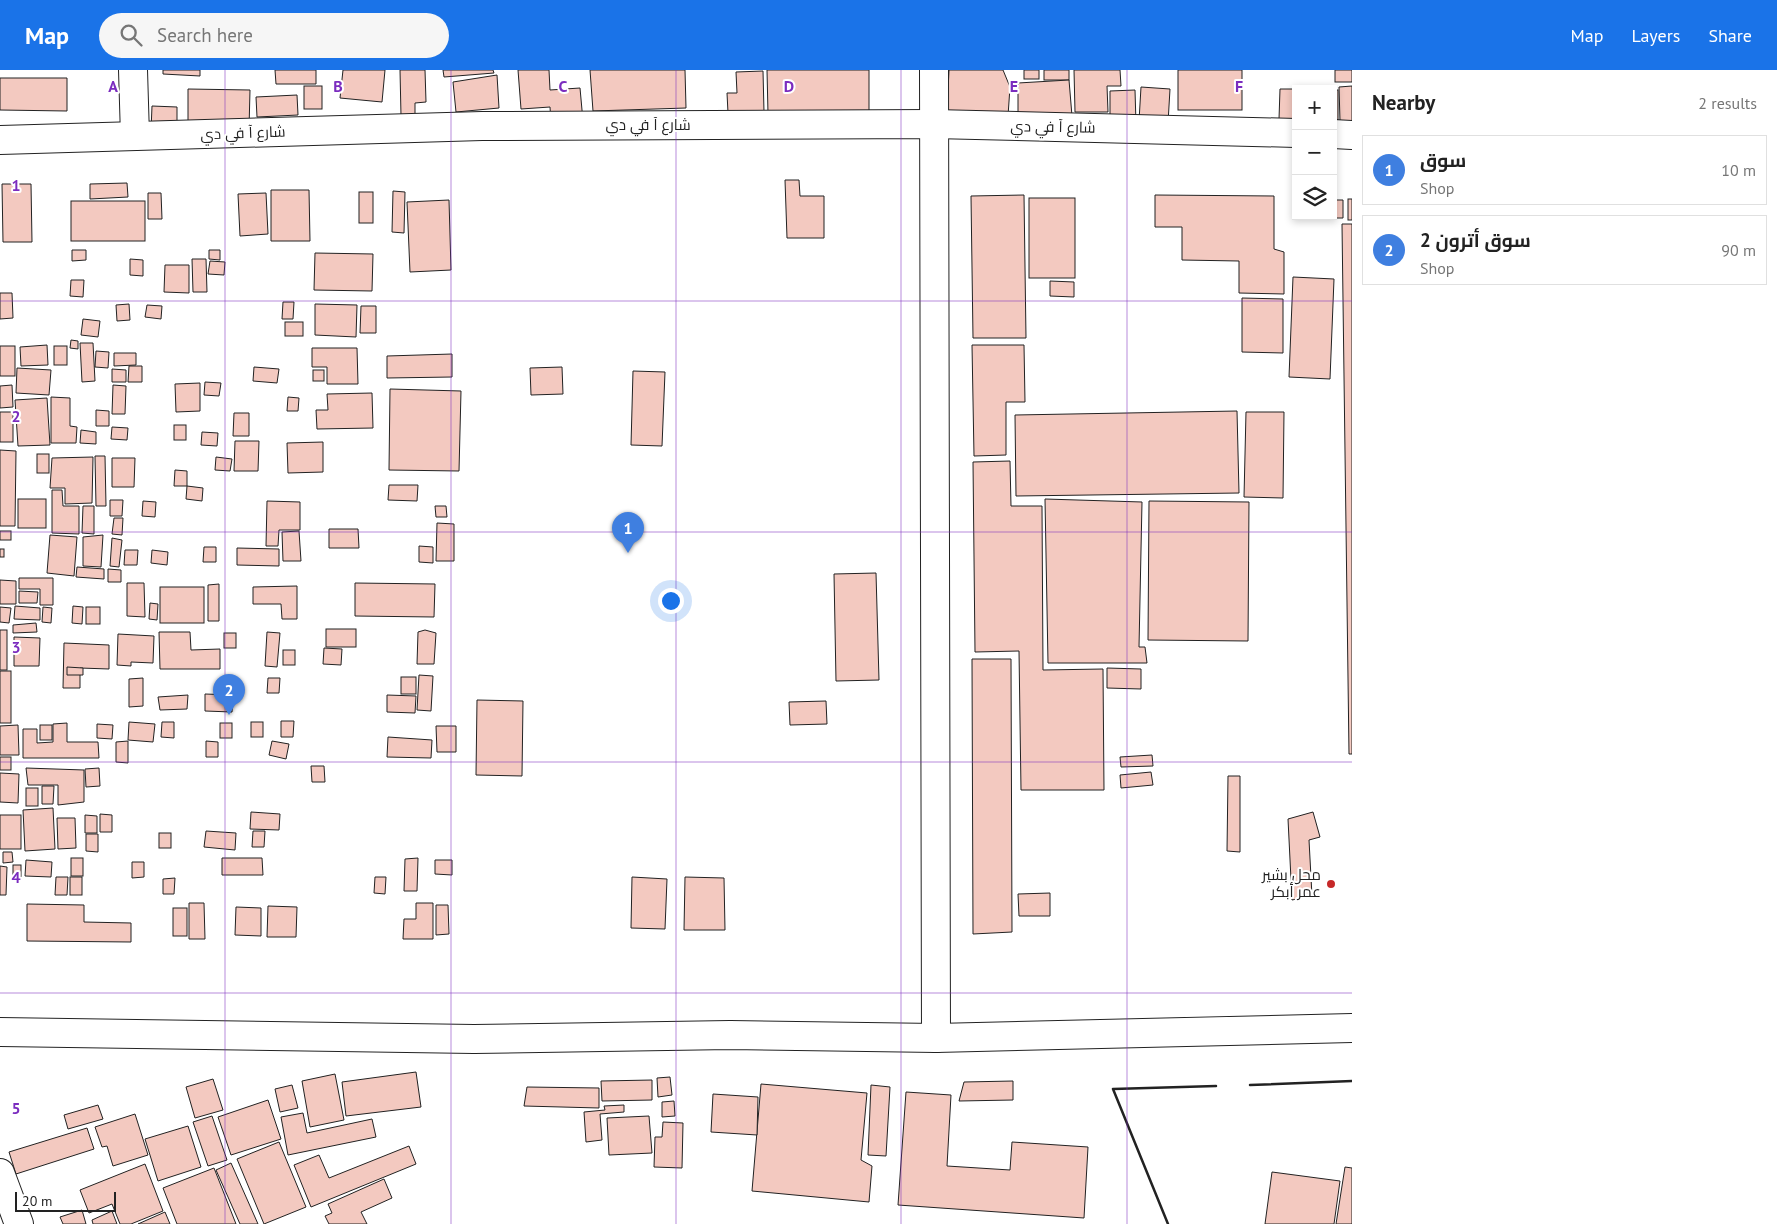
<!DOCTYPE html>
<html lang="en">
<head>
<meta charset="utf-8">
<style>
	:root { --surface:#fff; --page:#f6f6f6; --text:#222; --muted:#767676; --line:#e0e0e0; --accent:#1a73e8 }
	body { margin:0; font-family:"PT Sans",Cairo,sans-serif; background:var(--page); color:var(--text) }
	.controls { position:absolute; right:15px; top:15px; display:grid; overflow:hidden; border-radius:0px; box-shadow:0 2px 8px #0003 }
	.controls button { width:45px; height:45px; display:grid; place-items:center; padding:0; border:0; border-bottom:1px solid var(--line); background:var(--surface); color:var(--text); font:25px sans-serif }
	.scale { position:absolute; left:15px; bottom:12px; width:101px; box-sizing:border-box; padding-left:5px; border:2px solid #222; border-top:0; font-size:14px; line-height:18px; white-space:nowrap; color:#222; -webkit-text-stroke:4px #fff; paint-order:stroke }
	.you { position:absolute; left:670px; top:530px; width:18px; height:18px; margin:-12px; border:4px solid #fff; border-radius:50%; background:#1a73e8; box-shadow:0 0 0 8px #1a73e833 }
	.badge { display:grid; place-items:center; width:32px; height:32px; border-radius:50%; background:var(--accent); color:#fff; font-size:16px; font-weight:700 }
	.pin { position:absolute; translate:-50% -41px; filter:drop-shadow(0 1px 2px #0008) }
	.pin::after { content:''; position:absolute; top:26px; width:18px; height:15px; background:inherit; clip-path:polygon(0 0,100% 0,50% 100%) }
	.list { margin:0; padding:0; list-style:none }
	h2 { display:flex; justify-content:space-between; align-items:center; height:65px; margin:0; padding:0 20px; font-size:21px }
	h2 small { font-size:16px; font-weight:400; color:var(--muted) }
	.list li { display:grid; grid-template-columns:32px 1fr auto; gap:15px; align-items:center; box-sizing:border-box; height:70px; margin:0 10px 10px; padding:0 10px; border:1px solid var(--line); border-radius:0px }
	.list b { display:block; font-size:19px; white-space:nowrap }
	.list p { margin:0; font-size:16px; white-space:nowrap; color:var(--muted) }
	.list em { font-size:16px; font-style:normal; color:var(--muted) }
	.icon { flex:none; width:28px; height:28px; fill:none; stroke:currentColor; stroke-width:2; stroke-linecap:round; stroke-linejoin:round }
	.map { position:relative; flex:none; width:1352px; height:1154px; overflow:hidden }
	header { display:flex; align-items:center; gap:30px; box-sizing:border-box; height:70px; padding:0 25px; background:var(--accent); color:#fff }
	header strong { font-size:24px }
	nav { display:flex; gap:28px; margin-inline-start:auto; font-size:18px }
	.search { width:350px; height:45px; background:var(--page); display:flex; align-items:center; gap:12px; box-sizing:border-box; padding:0 18px; border-radius:28px; color:var(--muted); font-size:19px }
	main { display:flex }
	aside { flex:1; background:var(--surface) }
	.map>svg:first-child { display:block }
	.building { fill:#f3c9c0; stroke:#222 }
	.lines { fill:none; stroke-linecap:round; stroke-linejoin:round }
	.minor-casing { stroke:#222; stroke-width:30 }
	.minor { stroke:#fff; stroke-width:28 }
	.wall { stroke:#222; stroke-width:2.5 }
	.grid { fill:none; stroke:#7b2cbf; stroke-width:1; stroke-opacity:0.55 }
	.poi-dot { fill:#c62828; stroke:#fff; stroke-width:2 }
	.labels { text-anchor:middle; stroke-width:4; stroke-linejoin:round; paint-order:stroke }
	.street-label { font-size:15px; fill:#222; stroke:#fff }
	.poi-label { font-size:15px; fill:#222; stroke:#fff; text-anchor:end }
	.grid-label { font-size:16px; text-anchor:middle; font-weight:bold; fill:#7b2cbf; stroke:#fff; stroke-width:4; stroke-linejoin:round; paint-order:stroke }
</style>
</head>
<body>
<header>
<strong>Map</strong>
<div class="search"><svg class="icon" aria-label="search" viewBox="0 0 24 24"><circle cx="10" cy="10" r="6"/><path d="M15 15l6 6"/></svg>Search here</div>
<nav><a>Map</a><a>Layers</a><a>Share</a></nav>
</header>
<main>
<div class="map">
<svg width="1352" height="1154" viewBox="0 0 1352 1154">
	<rect width="100%" height="100%" fill="#fff"/>
	<g class="building">
		<polygon points="163,0 200,0 200,6 163,4"/>
		<polygon points="275,0 316,0 316,14 276,14"/>
		<polygon points="343,0 385,0 382,32 340,28"/>
		<polygon points="400,0 425,0 426,32 415,33 415,46 401,46"/>
		<polygon points="443,0 493,0 494,3 444,7"/>
		<polygon points="518,0 549,0 550,20 580,18 583,51 551,53 550,37 521,39"/>
		<polygon points="590,0 685,0 686,38 593,41"/>
		<polygon points="767,0 869,0 869,43 768,44"/>
		<polygon points="949,0 1003,0 1010,17 1008,46 947,42"/>
		<rect x="1024" y="0" width="15" height="9"/>
		<rect x="1044" y="0" width="25" height="10"/>
		<polygon points="1074,0 1120,0 1121,16 1107,16 1108,42 1075,42"/>
		<rect x="1178" y="0" width="64" height="40"/>
		<rect x="1335" y="0" width="17" height="12"/>
		<polygon points="763,1 764,42 728,43 727,23 737,23 736,2"/>
		<polygon points="497,5 499,38 456,42 453,12"/>
		<polygon points="0,8 67,8 67,41 0,40"/>
		<polygon points="1069,10 1072,46 1018,47 1018,13"/>
		<rect x="304" y="16" width="18" height="23"/>
		<polygon points="1352,16 1352,51 1340,51 1339,17"/>
		<polygon points="1141,17 1170,19 1168,53 1139,51"/>
		<polygon points="188,19 250,20 249,59 188,58"/>
		<polygon points="1280,19 1296,19 1296,49 1279,49"/>
		<polygon points="1135,20 1136,54 1110,45 1110,21"/>
		<rect x="1333" y="20" width="5" height="30"/>
		<polygon points="297,25 298,45 257,47 256,27"/>
		<polygon points="152,36 177,37 177,62 151,61"/>
		<polygon points="785,110 799,110 800,126 824,126 824,168 787,168"/>
		<polygon points="127,113 128,127 90,129 90,114"/>
		<polygon points="2,114 31,114 32,172 3,172"/>
		<polygon points="271,120 309,120 310,171 271,171"/>
		<polygon points="393,121 405,122 404,163 392,162"/>
		<rect x="359" y="122" width="14" height="31"/>
		<polygon points="148,123 161,123 162,149 148,149"/>
		<polygon points="266,123 268,164 240,166 238,124"/>
		<polygon points="1024,125 1026,268 973,268 971,126"/>
		<polygon points="1155,125 1274,126 1274,179 1284,182 1284,224 1239,223 1239,191 1182,190 1182,157 1155,157"/>
		<rect x="1029" y="128" width="46" height="80"/>
		<rect x="1348" y="129" width="4" height="21"/>
		<polygon points="449,130 451,200 410,202 407,132"/>
		<polygon points="1333,130 1343,130 1343,148 1311,148 1311,146 1333,146"/>
		<rect x="71" y="131" width="74" height="40"/>
		<polygon points="1342,154 1352,154 1352,684 1349,684"/>
		<polygon points="72,180 86,180 86,190 72,191"/>
		<polygon points="209,180 220,180 220,190 209,189"/>
		<polygon points="315,183 373,184 372,221 314,220"/>
		<polygon points="130,189 143,190 143,206 130,205"/>
		<polygon points="192,189 206,189 207,222 193,222"/>
		<polygon points="210,191 225,192 224,205 208,204"/>
		<polygon points="165,195 189,195 189,223 164,222"/>
		<polygon points="1293,207 1334,209 1330,309 1289,307"/>
		<polygon points="71,210 84,210 83,227 70,226"/>
		<polygon points="1050,211 1074,212 1074,227 1050,226"/>
		<polygon points="0,223 12,223 13,248 0,249"/>
		<polygon points="1242,228 1283,229 1283,283 1242,282"/>
		<polygon points="283,232 294,232 293,249 282,249"/>
		<polygon points="129,234 130,250 117,251 116,235"/>
		<polygon points="315,234 357,235 356,267 315,265"/>
		<polygon points="147,235 162,236 161,249 145,247"/>
		<polygon points="361,236 376,236 376,263 360,263"/>
		<polygon points="83,249 100,251 98,267 81,265"/>
		<rect x="285" y="252" width="18" height="14"/>
		<polygon points="71,270 78,271 78,279 70,278"/>
		<polygon points="80,273 93,273 95,311 82,312"/>
		<polygon points="47,275 48,295 21,296 20,277"/>
		<polygon points="972,275 1024,275 1025,332 1006,332 1006,385 974,386"/>
		<rect x="0" y="276" width="15" height="30"/>
		<rect x="54" y="276" width="13" height="19"/>
		<polygon points="312,278 357,278 358,314 327,314 327,297 312,297"/>
		<polygon points="96,281 109,282 108,298 95,297"/>
		<polygon points="114,283 136,283 136,295 114,296"/>
		<polygon points="452,284 452,307 387,308 387,286"/>
		<polygon points="129,296 142,296 142,312 128,312"/>
		<polygon points="254,297 279,299 277,313 253,311"/>
		<polygon points="562,297 563,324 531,325 530,298"/>
		<polygon points="17,298 51,300 49,325 16,323"/>
		<polygon points="112,299 126,300 126,312 112,312"/>
		<rect x="313" y="300" width="11" height="11"/>
		<polygon points="633,301 665,302 662,376 631,375"/>
		<polygon points="205,312 221,313 219,326 204,325"/>
		<polygon points="200,313 200,341 176,342 175,314"/>
		<polygon points="12,315 13,337 0,338 0,316"/>
		<polygon points="113,315 126,316 125,344 112,344"/>
		<polygon points="390,319 461,321 459,401 389,400"/>
		<polygon points="372,323 373,358 317,359 316,340 328,340 327,324"/>
		<polygon points="51,327 70,328 70,356 77,357 76,373 51,373"/>
		<polygon points="288,327 299,328 298,341 287,341"/>
		<polygon points="47,328 50,375 18,376 15,330"/>
		<polygon points="96,340 109,341 109,356 96,356"/>
		<polygon points="1237,341 1239,423 1016,426 1015,345"/>
		<rect x="0" y="342" width="13" height="30"/>
		<polygon points="1246,342 1284,342 1283,428 1244,427"/>
		<polygon points="234,343 249,343 249,366 233,366"/>
		<rect x="174" y="355" width="12" height="15"/>
		<polygon points="112,357 128,358 127,370 111,369"/>
		<polygon points="81,360 96,362 96,374 80,373"/>
		<polygon points="202,362 218,363 217,376 201,375"/>
		<polygon points="235,371 259,371 258,401 234,401"/>
		<polygon points="323,372 323,402 288,403 287,373"/>
		<polygon points="0,380 16,381 15,456 0,456"/>
		<rect x="37" y="384" width="12" height="19"/>
		<polygon points="95,386 105,386 106,436 96,436"/>
		<polygon points="93,387 92,433 65,434 65,418 50,418 52,388"/>
		<polygon points="216,387 232,389 230,401 215,400"/>
		<polygon points="112,388 135,388 134,417 112,417"/>
		<polygon points="1010,391 1011,436 1042,436 1043,600 1103,599 1104,720 1021,720 1019,581 975,582 973,392"/>
		<polygon points="175,400 187,401 187,416 174,416"/>
		<polygon points="389,415 418,415 417,431 388,430"/>
		<polygon points="187,416 203,418 202,431 186,429"/>
		<polygon points="52,420 62,420 63,436 79,436 79,464 52,463"/>
		<rect x="18" y="429" width="28" height="29"/>
		<polygon points="1045,429 1142,432 1139,577 1145,577 1147,593 1048,593"/>
		<polygon points="110,430 123,430 122,446 110,446"/>
		<polygon points="143,431 156,432 155,447 142,446"/>
		<polygon points="267,431 300,432 300,460 279,460 278,476 266,476"/>
		<polygon points="1149,431 1249,432 1248,571 1148,570"/>
		<polygon points="83,436 94,436 94,464 82,463"/>
		<polygon points="435,436 446,436 447,447 436,447"/>
		<polygon points="114,448 123,448 122,465 112,464"/>
		<polygon points="437,453 454,454 454,491 436,491"/>
		<polygon points="329,459 358,459 359,478 329,478"/>
		<rect x="0" y="461" width="11" height="9"/>
		<polygon points="299,461 301,491 283,491 282,462"/>
		<polygon points="50,465 77,467 74,506 47,503"/>
		<polygon points="103,465 101,497 83,496 83,467"/>
		<polygon points="112,468 122,470 119,497 110,496"/>
		<polygon points="419,476 433,477 433,493 419,492"/>
		<polygon points="204,477 216,477 216,492 203,492"/>
		<polygon points="237,478 279,479 279,496 237,495"/>
		<rect x="0" y="479" width="4" height="8"/>
		<polygon points="125,480 138,480 137,495 124,495"/>
		<polygon points="152,480 168,482 167,495 151,493"/>
		<polygon points="77,497 104,499 104,509 76,507"/>
		<polygon points="108,499 121,500 121,512 108,512"/>
		<polygon points="876,503 879,610 836,611 834,504"/>
		<polygon points="19,508 53,508 53,535 40,535 40,519 19,519"/>
		<polygon points="0,510 16,511 16,534 0,534"/>
		<polygon points="127,513 144,513 145,547 127,546"/>
		<polygon points="355,513 435,514 434,547 355,546"/>
		<polygon points="219,514 219,551 208,551 208,515"/>
		<polygon points="297,516 297,549 282,549 281,534 253,534 253,517"/>
		<rect x="160" y="517" width="44" height="36"/>
		<polygon points="19,521 38,522 37,533 19,533"/>
		<polygon points="150,533 158,534 157,550 149,549"/>
		<polygon points="15,536 40,538 40,550 14,549"/>
		<polygon points="73,536 83,537 82,554 72,553"/>
		<polygon points="0,537 11,538 9,553 0,552"/>
		<polygon points="43,537 52,538 51,553 42,552"/>
		<rect x="86" y="537" width="14" height="17"/>
		<polygon points="36,553 37,562 13,563 13,555"/>
		<rect x="326" y="559" width="30" height="18"/>
		<rect x="0" y="560" width="7" height="40"/>
		<polygon points="425,560 436,563 434,594 417,594 418,562"/>
		<polygon points="159,562 190,562 191,580 220,579 220,599 160,599"/>
		<polygon points="267,562 280,563 277,597 265,596"/>
		<rect x="224" y="563" width="12" height="15"/>
		<polygon points="118,564 154,566 153,593 131,592 131,596 117,595"/>
		<polygon points="14,567 40,568 39,596 14,596"/>
		<polygon points="64,573 109,575 109,599 80,598 80,618 63,618"/>
		<polygon points="324,578 342,579 341,595 323,594"/>
		<rect x="283" y="580" width="12" height="15"/>
		<polygon points="972,589 1011,589 1012,862 973,864"/>
		<polygon points="67,597 83,598 83,605 67,605"/>
		<polygon points="1107,598 1141,599 1141,619 1107,618"/>
		<rect x="0" y="601" width="11" height="52"/>
		<polygon points="419,605 433,606 431,641 417,640"/>
		<rect x="401" y="607" width="15" height="17"/>
		<polygon points="143,608 143,636 129,637 129,609"/>
		<polygon points="268,608 280,608 279,623 267,623"/>
		<polygon points="205,624 233,625 232,642 205,641"/>
		<polygon points="188,625 187,639 160,640 158,627"/>
		<polygon points="387,625 416,626 415,643 387,642"/>
		<polygon points="477,630 523,631 522,706 476,705"/>
		<polygon points="826,631 827,654 790,655 789,632"/>
		<polygon points="281,651 294,651 293,667 281,667"/>
		<polygon points="129,652 155,654 153,672 128,670"/>
		<polygon points="162,652 174,652 174,668 161,667"/>
		<rect x="251" y="652" width="12" height="15"/>
		<polygon points="67,653 67,672 98,672 99,688 23,688 23,659 37,659 37,673 53,672 53,654"/>
		<rect x="220" y="653" width="12" height="15"/>
		<polygon points="97,654 113,655 112,669 97,668"/>
		<polygon points="18,655 19,685 0,685 0,656"/>
		<rect x="40" y="655" width="12" height="15"/>
		<polygon points="436,656 456,656 456,682 437,682"/>
		<polygon points="388,667 432,670 431,688 387,687"/>
		<polygon points="128,671 128,693 116,692 116,672"/>
		<polygon points="206,671 218,672 218,687 206,687"/>
		<polygon points="272,671 289,674 286,689 269,685"/>
		<polygon points="1152,685 1153,696 1121,697 1120,687"/>
		<rect x="0" y="687" width="11" height="13"/>
		<polygon points="311,696 324,696 325,712 312,712"/>
		<polygon points="26,698 84,700 84,732 58,735 58,715 28,715"/>
		<polygon points="99,698 100,716 86,717 85,699"/>
		<polygon points="1151,702 1153,715 1121,718 1120,705"/>
		<polygon points="0,703 19,704 18,733 0,732"/>
		<polygon points="1228,706 1240,706 1240,782 1227,781"/>
		<polygon points="42,716 54,716 53,734 42,734"/>
		<rect x="26" y="718" width="12" height="18"/>
		<polygon points="53,738 55,779 25,781 23,740"/>
		<polygon points="251,742 280,744 279,760 250,759"/>
		<polygon points="1313,742 1320,767 1309,770 1312,826 1292,830 1288,749"/>
		<polygon points="100,744 112,745 112,762 100,762"/>
		<rect x="0" y="745" width="21" height="34"/>
		<polygon points="85,745 97,746 97,763 85,763"/>
		<polygon points="57,748 75,748 76,778 58,779"/>
		<polygon points="206,761 236,763 235,780 204,777"/>
		<polygon points="253,761 265,761 264,777 252,777"/>
		<rect x="159" y="763" width="12" height="15"/>
		<polygon points="86,764 98,764 98,782 86,781"/>
		<polygon points="3,782 12,782 13,792 3,793"/>
		<rect x="71" y="788" width="12" height="18"/>
		<polygon points="222,788 262,788 263,805 222,805"/>
		<polygon points="418,788 417,821 404,821 405,789"/>
		<polygon points="26,790 52,792 51,807 25,806"/>
		<polygon points="435,790 452,790 452,805 435,804"/>
		<polygon points="132,792 144,792 144,807 132,808"/>
		<rect x="13" y="795" width="8" height="12"/>
		<polygon points="0,796 7,797 6,825 0,825"/>
		<polygon points="56,807 68,807 67,825 55,825"/>
		<rect x="70" y="807" width="12" height="18"/>
		<polygon points="375,807 386,807 385,824 374,823"/>
		<polygon points="632,807 667,809 665,859 631,858"/>
		<polygon points="685,807 724,808 725,860 684,860"/>
		<polygon points="175,808 174,824 163,824 163,809"/>
		<polygon points="1050,823 1050,846 1019,846 1018,824"/>
		<polygon points="189,833 204,833 205,869 189,869"/>
		<polygon points="416,833 433,833 433,869 403,869 404,849 416,849"/>
		<polygon points="27,834 84,835 84,852 131,853 131,872 27,871"/>
		<polygon points="436,835 448,835 449,864 436,865"/>
		<polygon points="268,836 297,837 296,867 267,867"/>
		<polygon points="236,837 261,838 261,866 235,865"/>
		<rect x="173" y="838" width="14" height="28"/>
		<polygon points="416,1002 421,1037 346,1046 342,1012"/>
		<polygon points="335,1004 344,1050 310,1057 302,1011"/>
		<polygon points="670,1007 672,1025 658,1027 657,1008"/>
		<polygon points="213,1009 223,1040 195,1048 186,1017"/>
		<polygon points="652,1010 652,1030 602,1031 601,1011"/>
		<polygon points="1013,1011 1013,1030 959,1031 964,1012"/>
		<polygon points="761,1014 867,1023 861,1090 872,1096 869,1132 752,1121"/>
		<polygon points="292,1015 298,1038 280,1042 275,1019"/>
		<polygon points="871,1015 890,1017 886,1086 868,1085"/>
		<polygon points="527,1017 599,1018 599,1038 524,1036"/>
		<polygon points="906,1022 951,1025 947,1096 1010,1100 1012,1072 1088,1077 1084,1148 898,1135"/>
		<polygon points="713,1024 758,1027 757,1065 711,1062"/>
		<polygon points="268,1030 281,1069 231,1085 218,1047"/>
		<polygon points="674,1031 675,1046 662,1047 662,1032"/>
		<polygon points="98,1035 103,1049 68,1059 64,1045"/>
		<polygon points="624,1035 624,1042 600,1044 602,1070 586,1072 584,1042 605,1040 604,1036"/>
		<polygon points="303,1043 307,1063 372,1049 376,1067 288,1085 281,1047"/>
		<polygon points="135,1044 148,1085 113,1096 107,1076 102,1077 95,1057"/>
		<polygon points="212,1046 227,1090 208,1096 193,1052"/>
		<polygon points="649,1046 652,1083 609,1085 607,1048"/>
		<polygon points="663,1052 683,1053 682,1098 654,1097 655,1067 662,1067"/>
		<polygon points="188,1056 201,1097 158,1111 145,1069"/>
		<polygon points="87,1058 94,1079 16,1104 9,1082"/>
		<polygon points="279,1072 306,1137 264,1154 237,1089"/>
		<polygon points="409,1076 416,1094 311,1137 294,1095 319,1085 329,1108"/>
		<polygon points="231,1093 258,1154 240,1154 216,1100"/>
		<polygon points="145,1094 163,1141 131,1154 120,1154 112,1134 89,1143 80,1120"/>
		<polygon points="1345,1097 1352,1098 1352,1154 1336,1154"/>
		<polygon points="214,1098 236,1154 177,1154 163,1118"/>
		<polygon points="1272,1102 1340,1111 1334,1154 1265,1154"/>
		<polygon points="384,1109 392,1128 361,1142 367,1154 329,1154 325,1146 332,1143 328,1134"/>
		<polygon points="82,1140 86,1154 63,1154 60,1147"/>
		<polygon points="112,1141 117,1154 93,1154 92,1150"/>
		<polygon points="165,1142 170,1154 138,1154"/>
	</g>
	<g class="lines">
		<defs>
			<g id="minor">
				<polyline points="133,0 135,66"/>
				<polyline points="934,0 936,968"/>
				<polyline points="1333,64 1352,65"/>
				<polyline points="0,70 482,56 934,54 1296,63"/>
				<polyline points="0,962 474,969 730,965 936,968 1352,958"/>
				<polyline points="0,1103 19,1154"/>
			</g>
		</defs>
		<use href="#minor" class="minor-casing"/>
		<use href="#minor" class="minor"/>
		<g class="wall">
			<polyline points="1250,1015 1352,1011"/>
			<polyline points="1168,1154 1113,1019 1216,1016"/>
		</g>
	</g>
	<path class="grid" d="M225,0V1154M451,0V1154M676,0V1154M901,0V1154M1127,0V1154M0,231H1352M0,462H1352M0,692H1352M0,923H1352"/>
	<circle class="poi-dot" cx="1331" cy="814" r="5"/>
	<g class="labels">
		<g class="street-label">
			<text x="648" y="60">شارع آ في دي</text>
			<text transform="translate(1053 57) rotate(1)" y="5">شارع آ في دي</text>
			<text transform="translate(243 63) rotate(-2)" y="5">شارع آ في دي</text>
		</g>
		<g class="poi-label">
			<text x="1321" y="810">محل بشير<tspan x="1321" dy="17">عمر أبكر</tspan></text>
		</g>
	</g>
	<g class="grid-label">
		<text x="113" y="22">A</text>
		<text x="338" y="22">B</text>
		<text x="563" y="22">C</text>
		<text x="789" y="22">D</text>
		<text x="1014" y="22">E</text>
		<text x="1239" y="22">F</text>
		<text x="16" y="121">1</text>
		<text x="16" y="352">2</text>
		<text x="16" y="583">3</text>
		<text x="16" y="813">4</text>
		<text x="16" y="1044">5</text>
	</g>
</svg>
<div class="controls">
<button>+</button>
<button>−</button>
<button><svg class="icon" aria-label="layers" viewBox="0 0 24 24"><path d="M12 4l9 5-9 5-9-5zM3 14l9 5 9-5"/></svg></button>
</div>
<div class="scale">20 m</div>
<div class="you"></div>
<div class="pin badge" style="left:628px;top:483px;background:#3f7fe0">1</div>
<div class="pin badge" style="left:229px;top:645px;background:#3f7fe0">2</div>
</div>
<aside>
<h2>Nearby<small>2 results</small></h2>
<ul class="list">
<li><span class="badge" style="background:#3f7fe0">1</span><div><b>سوق</b><p>Shop</p></div><em>10 m</em></li>
<li><span class="badge" style="background:#3f7fe0">2</span><div><b>سوق أترون 2</b><p>Shop</p></div><em>90 m</em></li>
</ul>
</aside>
</main>
</body>
</html>
